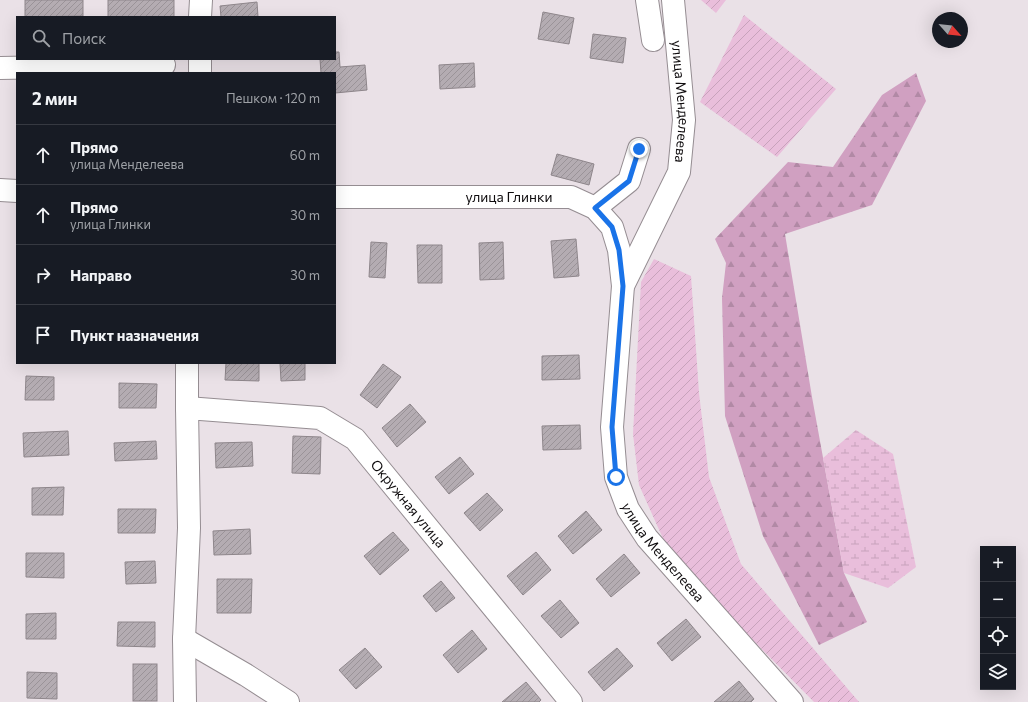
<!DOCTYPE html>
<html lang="ru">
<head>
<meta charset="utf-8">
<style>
	:root { --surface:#171b24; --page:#20242c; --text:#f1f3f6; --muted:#9ea1a6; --line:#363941 }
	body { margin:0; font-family:Commissioner,sans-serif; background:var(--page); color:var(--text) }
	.controls { position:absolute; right:12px; bottom:12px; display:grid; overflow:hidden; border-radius:0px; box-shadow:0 4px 16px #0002 }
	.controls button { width:36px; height:36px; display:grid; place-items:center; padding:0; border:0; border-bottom:1px solid var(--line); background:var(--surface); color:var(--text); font:20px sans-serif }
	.compass { position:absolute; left:932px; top:12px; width:36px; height:36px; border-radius:50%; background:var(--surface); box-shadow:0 4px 16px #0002; rotate:117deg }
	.stop { position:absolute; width:12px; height:12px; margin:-9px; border:3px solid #1a73e8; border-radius:50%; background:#fff }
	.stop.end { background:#1a73e8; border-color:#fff; box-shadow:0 1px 4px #0008 }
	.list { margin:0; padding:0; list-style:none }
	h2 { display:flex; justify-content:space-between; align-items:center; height:52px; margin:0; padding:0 16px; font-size:17px }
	h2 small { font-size:13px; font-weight:400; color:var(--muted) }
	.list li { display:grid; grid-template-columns:26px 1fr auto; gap:12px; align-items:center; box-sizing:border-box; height:60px; padding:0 16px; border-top:1px solid var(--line) }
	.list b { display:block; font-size:15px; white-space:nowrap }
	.list p { margin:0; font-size:13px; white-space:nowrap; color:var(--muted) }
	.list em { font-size:13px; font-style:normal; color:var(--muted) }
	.icon { flex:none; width:22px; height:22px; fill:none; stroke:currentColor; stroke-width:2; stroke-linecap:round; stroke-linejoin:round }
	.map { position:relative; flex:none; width:1028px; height:702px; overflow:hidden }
	.search { position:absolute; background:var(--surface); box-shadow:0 4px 16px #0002; left:16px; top:16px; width:320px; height:44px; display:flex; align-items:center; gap:10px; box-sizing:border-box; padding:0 14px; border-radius:0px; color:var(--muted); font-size:15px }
	.panel { position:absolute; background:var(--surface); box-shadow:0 4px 16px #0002; left:16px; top:72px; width:320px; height:292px; border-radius:0px }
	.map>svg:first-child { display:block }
	.forest { fill:url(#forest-firs) }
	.wetland { fill:url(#wetland-marsh) }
	.garden { fill:url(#garden-furrows) }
	.building { fill:url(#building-hatch); stroke:#8e868b }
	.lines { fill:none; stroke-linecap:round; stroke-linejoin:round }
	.minor-casing { stroke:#958d92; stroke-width:24 }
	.minor { stroke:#fff; stroke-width:22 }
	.route { stroke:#1a73e8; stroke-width:5 }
	.labels { text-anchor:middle; stroke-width:3; stroke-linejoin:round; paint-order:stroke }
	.street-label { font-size:14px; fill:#0f0c0e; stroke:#f7eef4 }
</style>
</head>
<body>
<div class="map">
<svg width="1028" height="702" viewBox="0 0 1028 702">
	<defs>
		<pattern id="forest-firs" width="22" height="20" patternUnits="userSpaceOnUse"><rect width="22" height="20" fill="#d0a0c1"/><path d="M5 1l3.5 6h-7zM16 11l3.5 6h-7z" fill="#b189a5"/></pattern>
		<pattern id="wetland-marsh" width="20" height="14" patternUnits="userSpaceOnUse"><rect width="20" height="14" fill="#e9bedb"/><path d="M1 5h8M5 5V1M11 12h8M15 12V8" fill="none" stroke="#c7a2bb"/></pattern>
		<pattern id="garden-furrows" width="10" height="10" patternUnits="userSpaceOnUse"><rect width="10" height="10" fill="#e9bedb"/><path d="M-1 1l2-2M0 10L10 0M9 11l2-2" fill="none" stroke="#c7a2bb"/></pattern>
		<pattern id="building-hatch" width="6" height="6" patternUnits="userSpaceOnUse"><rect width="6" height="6" fill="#b4acb2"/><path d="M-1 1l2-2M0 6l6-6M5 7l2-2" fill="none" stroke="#9a9398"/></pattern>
	</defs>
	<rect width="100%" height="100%" fill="#eae1e7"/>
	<polygon class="forest" points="916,73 926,101 872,205 785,234 812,397 844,573 867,622 819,645 763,536 725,416 722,298 726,263 715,239 788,162 833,167 882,95"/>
	<polygon class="wetland" points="856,430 893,454 916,567 888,588 844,573 823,458"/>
	<g class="garden">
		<polygon points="701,0 726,0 716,13"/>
		<polygon points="744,15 836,89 777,157 700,102"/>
		<polygon points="654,259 691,276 699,393 709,477 741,564 859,702 814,702 693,579 665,543 639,485 633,434 641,282"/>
	</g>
	<g class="building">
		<polygon points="25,0 83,0 83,16 25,17"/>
		<rect x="108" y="0" width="66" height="17"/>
		<polygon points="257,2 258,17 221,17 220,6"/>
		<polygon points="543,12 574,18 569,44 538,39"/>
		<polygon points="593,34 626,38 623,63 590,58"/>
		<polygon points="335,52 339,52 340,67 365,65 367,90 335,93 335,73 321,73 320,59 335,59"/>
		<polygon points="474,63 475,87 440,89 439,65"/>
		<polygon points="557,154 594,164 589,185 551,175"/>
		<polygon points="576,239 579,276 554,278 551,241"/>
		<polygon points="371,242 387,243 385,278 369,277"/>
		<polygon points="503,242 504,279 480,280 479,243"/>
		<polygon points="417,245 442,245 442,283 418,283"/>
		<polygon points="579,355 580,379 542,380 542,356"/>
		<polygon points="226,363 259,363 259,381 225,380"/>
		<polygon points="280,363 305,363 305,380 281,381"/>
		<polygon points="383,364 401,377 377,408 360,395"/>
		<polygon points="26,376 54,377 54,400 25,400"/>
		<polygon points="119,383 157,384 156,408 119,408"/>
		<polygon points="410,404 426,422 397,447 382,428"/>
		<polygon points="580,425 581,449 543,450 542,426"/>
		<polygon points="68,431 69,455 24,457 23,433"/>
		<polygon points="293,436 321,437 320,474 292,473"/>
		<polygon points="156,441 157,459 115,461 114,443"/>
		<polygon points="252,442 253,466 216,468 215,443"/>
		<polygon points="460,457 474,474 449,494 435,477"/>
		<polygon points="64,487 63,515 32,515 32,488"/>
		<polygon points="487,493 503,510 480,531 464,513"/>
		<polygon points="118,509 156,509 155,533 118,533"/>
		<polygon points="586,511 602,530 573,554 558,536"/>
		<polygon points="250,529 251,554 214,555 213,531"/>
		<polygon points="393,532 409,550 380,575 364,556"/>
		<polygon points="536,552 551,570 523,595 507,576"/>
		<polygon points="26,553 64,553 64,578 26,577"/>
		<polygon points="624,554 640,573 611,597 596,579"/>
		<polygon points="155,561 156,583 126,584 125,562"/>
		<polygon points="217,579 252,579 251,613 217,613"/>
		<polygon points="441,581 455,598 436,612 423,596"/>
		<polygon points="560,600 579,623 561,638 541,616"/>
		<polygon points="56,613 56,639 26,639 26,614"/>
		<polygon points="686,619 701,637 672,661 657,643"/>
		<polygon points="118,622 155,622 155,647 117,646"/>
		<polygon points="472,630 487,649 458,673 443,655"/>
		<polygon points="365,648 382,667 356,689 339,670"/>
		<polygon points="617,648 633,666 604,691 588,672"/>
		<rect x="133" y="664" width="24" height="37"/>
		<polygon points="27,672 57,673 57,699 27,698"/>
		<polygon points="739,681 754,699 751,702 714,702"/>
		<polygon points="526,682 541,700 539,702 502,702"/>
	</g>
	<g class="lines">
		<defs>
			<g id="minor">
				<polyline points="647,0 653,40"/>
				<path id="s1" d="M673,0L684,120L679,172L623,286L612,427L616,477L628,509L647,538L792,702"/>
				<polyline points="200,17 201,0"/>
				<polyline points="0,68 164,65"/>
				<polyline points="200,73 200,59"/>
				<polyline points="0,190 17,191"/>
				<path id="s2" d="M335,197H571L595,208L612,227L619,250L623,286"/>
				<polyline points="595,208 629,181 639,149"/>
				<polyline points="187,408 187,363"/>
				<polyline points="184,639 246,675 288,702"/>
				<path id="s3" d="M185,702L184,639L189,528L187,408L320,418L355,439L571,702"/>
			</g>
		</defs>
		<use href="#minor" class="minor-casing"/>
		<use href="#minor" class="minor"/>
	</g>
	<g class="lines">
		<polyline class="route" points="616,477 612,427 623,286 619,250 612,227 595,208 629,181 639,149"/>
	</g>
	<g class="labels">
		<g class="street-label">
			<text dy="5" stroke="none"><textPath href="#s1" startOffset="102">улица Менделеева</textPath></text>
			<text dy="5" stroke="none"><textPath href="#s2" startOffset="174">улица Глинки</textPath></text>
			<text dy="5" stroke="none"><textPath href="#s3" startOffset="552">Окружная улица</textPath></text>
			<text dy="5" stroke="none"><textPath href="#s1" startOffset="581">улица Менделеева</textPath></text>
		</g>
	</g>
</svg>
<div class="controls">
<button>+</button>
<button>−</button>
<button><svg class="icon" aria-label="locate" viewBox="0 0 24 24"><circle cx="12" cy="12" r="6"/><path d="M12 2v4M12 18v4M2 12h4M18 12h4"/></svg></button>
<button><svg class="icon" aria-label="layers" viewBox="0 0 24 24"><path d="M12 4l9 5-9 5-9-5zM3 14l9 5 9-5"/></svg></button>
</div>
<svg class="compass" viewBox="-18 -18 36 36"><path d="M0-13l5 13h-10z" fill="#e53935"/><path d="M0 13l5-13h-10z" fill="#9ea1a6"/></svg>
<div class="stop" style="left:616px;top:477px"></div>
<div class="stop end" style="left:639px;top:149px"></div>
<div class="search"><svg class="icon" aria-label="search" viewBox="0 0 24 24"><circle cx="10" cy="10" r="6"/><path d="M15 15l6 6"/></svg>Поиск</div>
<section class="panel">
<h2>2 мин<small>Пешком · 120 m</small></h2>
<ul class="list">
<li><svg class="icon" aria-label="ahead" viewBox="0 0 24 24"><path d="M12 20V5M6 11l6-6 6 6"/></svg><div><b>Прямо</b><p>улица Менделеева</p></div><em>60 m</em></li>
<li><svg class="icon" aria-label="ahead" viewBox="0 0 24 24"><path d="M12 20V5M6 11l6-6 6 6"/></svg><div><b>Прямо</b><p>улица Глинки</p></div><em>30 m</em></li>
<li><svg class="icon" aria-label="right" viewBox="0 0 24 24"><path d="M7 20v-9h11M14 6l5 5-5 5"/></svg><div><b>Направо</b></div><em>30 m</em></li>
<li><svg class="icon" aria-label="arrive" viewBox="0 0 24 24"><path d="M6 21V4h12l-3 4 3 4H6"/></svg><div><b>Пункт назначения</b></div></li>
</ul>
</section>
</div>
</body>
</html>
